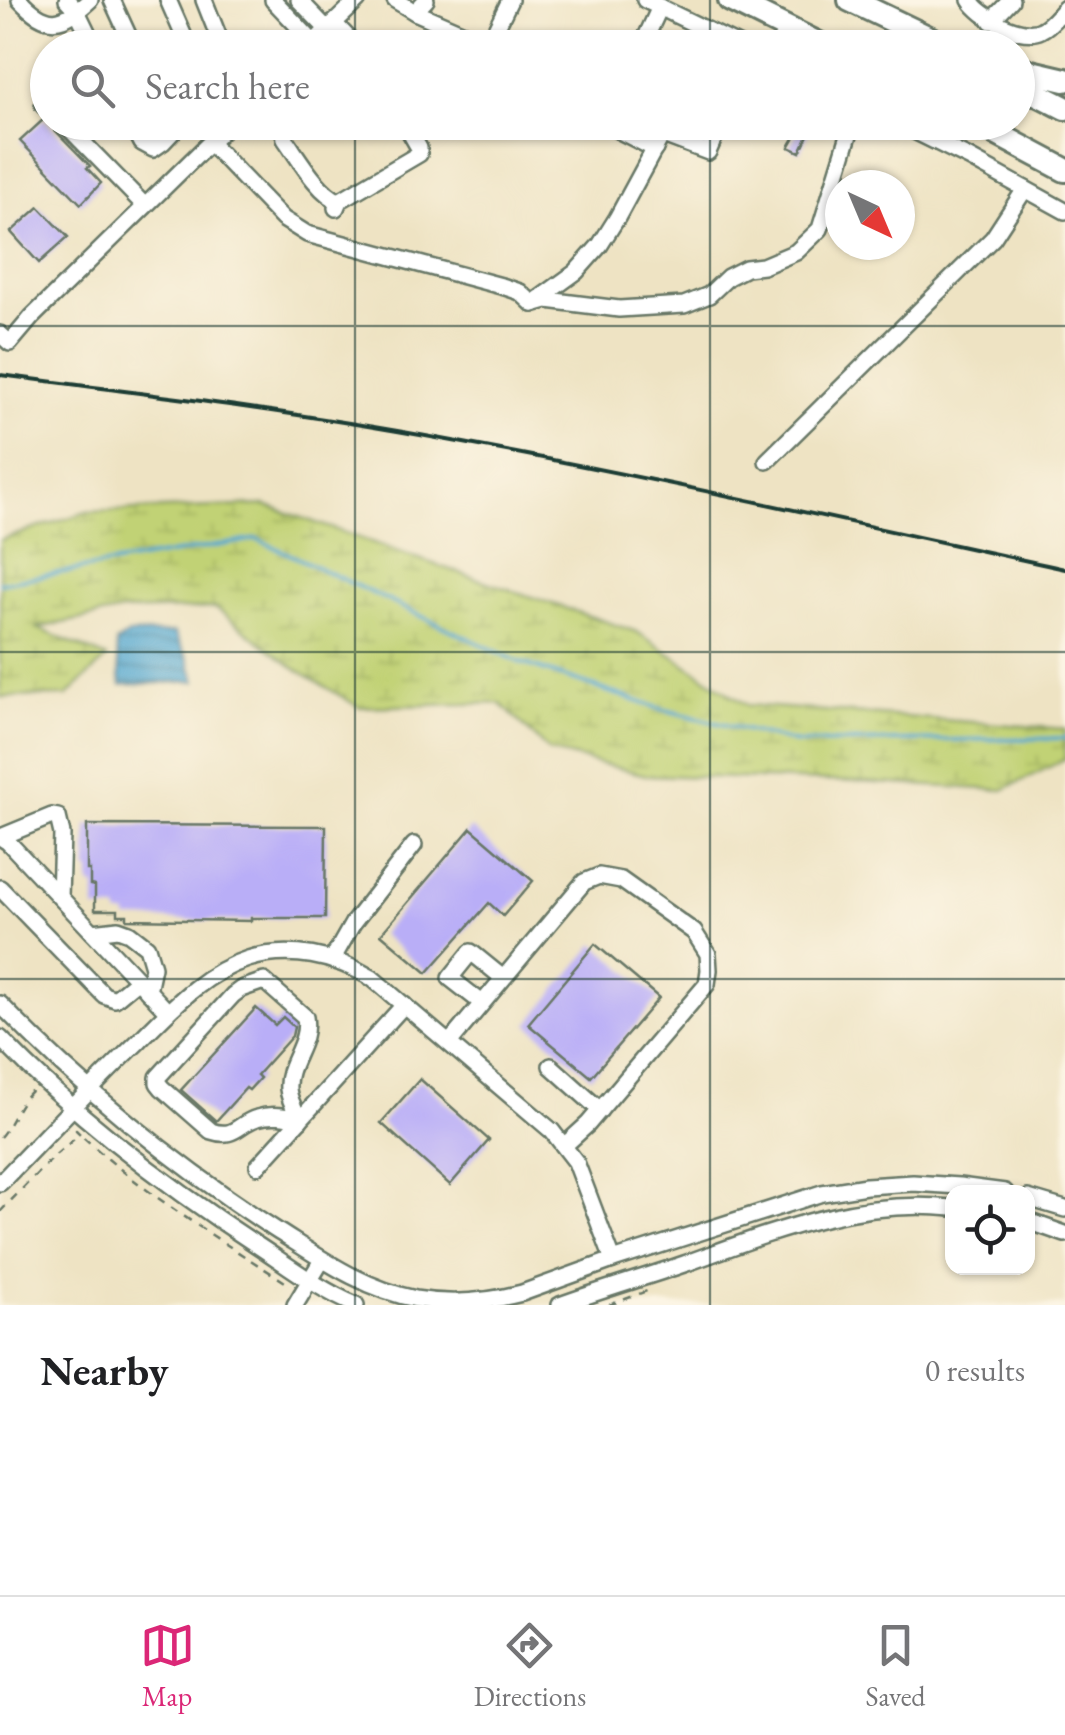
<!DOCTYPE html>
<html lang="en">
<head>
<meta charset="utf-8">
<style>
	:root { --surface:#fff; --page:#f6f6f6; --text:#202124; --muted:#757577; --line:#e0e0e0; --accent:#db2777 }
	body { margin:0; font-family:"EB Garamond",serif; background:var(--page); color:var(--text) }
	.controls { position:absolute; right:30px; bottom:30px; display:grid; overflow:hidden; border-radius:20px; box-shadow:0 2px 8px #0004 }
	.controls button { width:90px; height:90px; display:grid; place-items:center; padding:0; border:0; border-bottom:2px solid var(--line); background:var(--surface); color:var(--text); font:50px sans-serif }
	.compass { position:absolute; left:825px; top:170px; width:90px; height:90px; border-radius:50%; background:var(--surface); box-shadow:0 2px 8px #0004; rotate:136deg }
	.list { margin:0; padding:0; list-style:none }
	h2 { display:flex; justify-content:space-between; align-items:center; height:130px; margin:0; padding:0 40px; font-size:42px }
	h2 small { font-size:32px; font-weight:400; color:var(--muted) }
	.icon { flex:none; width:55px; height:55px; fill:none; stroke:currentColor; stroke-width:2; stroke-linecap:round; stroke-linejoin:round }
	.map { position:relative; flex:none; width:1065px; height:1305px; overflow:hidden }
	.search { position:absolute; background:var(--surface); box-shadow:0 2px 8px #0004; left:30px; right:30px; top:30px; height:110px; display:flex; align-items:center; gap:25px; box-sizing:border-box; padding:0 35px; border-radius:55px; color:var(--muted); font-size:38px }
	.sheet { height:290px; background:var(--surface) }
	nav { display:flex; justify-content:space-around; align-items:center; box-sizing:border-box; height:140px; border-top:2px solid var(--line); background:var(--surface); font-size:28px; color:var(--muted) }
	nav a { display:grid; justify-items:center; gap:5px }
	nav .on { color:var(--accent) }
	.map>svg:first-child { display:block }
	.wetland { fill:url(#wetland-marsh); stroke:#708854; stroke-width:2.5 }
	.water { fill:url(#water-rules); stroke:#3a7282; stroke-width:2.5 }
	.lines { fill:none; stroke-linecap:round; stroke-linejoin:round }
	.stream { stroke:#54a8d0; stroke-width:4 }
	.building { fill:#b9aef7 }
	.minor-casing { stroke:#677766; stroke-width:20 }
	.highway-casing { stroke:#677766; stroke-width:28 }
	.path { stroke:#677766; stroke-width:2.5; stroke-dasharray:8 8; stroke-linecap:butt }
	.minor { stroke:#fff; stroke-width:15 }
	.highway { stroke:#fff; stroke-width:22 }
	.rail { stroke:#1f3d34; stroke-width:4 }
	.grid { fill:none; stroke:#1f3d34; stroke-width:2.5; stroke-opacity:0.55 }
</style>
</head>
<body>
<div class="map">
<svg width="1065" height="1305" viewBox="0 0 1065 1305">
	<defs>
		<pattern id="wetland-marsh" width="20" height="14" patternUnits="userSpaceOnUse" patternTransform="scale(2.5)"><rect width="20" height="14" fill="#c1d274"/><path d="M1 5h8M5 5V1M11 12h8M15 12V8" fill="none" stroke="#a5b565"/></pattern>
		<pattern id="water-rules" width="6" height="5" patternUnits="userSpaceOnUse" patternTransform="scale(2.5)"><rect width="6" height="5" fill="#54a8d0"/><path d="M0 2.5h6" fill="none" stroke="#458aaa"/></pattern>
	</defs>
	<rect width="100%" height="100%" fill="#fcf5e5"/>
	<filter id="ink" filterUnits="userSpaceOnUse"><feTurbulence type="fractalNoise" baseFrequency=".01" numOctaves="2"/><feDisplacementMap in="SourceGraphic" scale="20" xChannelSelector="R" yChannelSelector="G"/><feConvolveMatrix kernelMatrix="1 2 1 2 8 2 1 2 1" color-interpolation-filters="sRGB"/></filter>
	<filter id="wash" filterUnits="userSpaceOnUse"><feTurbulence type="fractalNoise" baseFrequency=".0048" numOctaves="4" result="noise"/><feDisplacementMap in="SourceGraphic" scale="40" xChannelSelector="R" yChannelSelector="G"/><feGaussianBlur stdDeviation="2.25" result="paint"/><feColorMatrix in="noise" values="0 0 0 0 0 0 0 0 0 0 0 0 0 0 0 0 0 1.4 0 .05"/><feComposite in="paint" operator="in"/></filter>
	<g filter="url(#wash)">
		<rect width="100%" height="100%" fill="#eee3c3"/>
		<polygon class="wetland" points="265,505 442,567 637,632 747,705 1065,729 1065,759 1003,790 859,782 646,775 549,751 500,703 359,707 293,667 216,608 122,611 37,628 107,658 67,696 0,697 0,540 87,512"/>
		<polygon class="water" points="174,633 188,659 196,681 121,685 116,643 129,634"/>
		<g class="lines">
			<polyline class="stream" points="0,583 257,539 519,662 658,708 797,743 1065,738"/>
		</g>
		<g id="blocks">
			<g class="building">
				<polygon points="44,119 90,166 87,168 101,183 81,204 20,141"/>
				<polygon points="800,128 809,133 800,152 789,147"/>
				<polygon points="39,207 68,237 39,263 11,232"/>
				<polygon points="87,825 326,826 325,918 251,918 251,921 127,919 127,915 118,915 118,910 95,910 95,886 90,885 90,870 87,870"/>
				<polygon points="471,828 533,881 503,916 489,903 427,973 381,934"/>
				<polygon points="595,944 659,998 591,1077 528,1024"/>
				<polygon points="256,1008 275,1025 283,1017 294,1027 292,1036 257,1075 260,1078 249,1090 246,1088 216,1121 181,1090"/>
				<polygon points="420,1079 489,1140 450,1185 381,1123"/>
			</g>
		</g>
	</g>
	<g filter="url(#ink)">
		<use href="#blocks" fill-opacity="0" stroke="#677766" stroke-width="2.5"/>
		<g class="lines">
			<defs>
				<g id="minor">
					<path d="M20,0C47,29 62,26 90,0"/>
					<polyline points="67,0 77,11 95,48"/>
					<polyline points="112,0 134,48"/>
					<polyline points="168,0 189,48"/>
					<polyline points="204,0 223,48"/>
					<polyline points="273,0 313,42"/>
					<polyline points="299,0 328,30"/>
					<polyline points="395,0 415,12 426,0"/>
					<polyline points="645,0 744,48"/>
					<path d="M970,0C980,17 1022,40 1041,30C1050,26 1058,15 1065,8"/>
					<polyline points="415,12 484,42 492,37 510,0"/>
					<polyline points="991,21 1011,0"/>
					<polyline points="334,23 358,48"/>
					<polyline points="308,48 358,0"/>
					<polyline points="641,48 660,7"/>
					<polyline points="777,48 787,28"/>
					<polyline points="43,105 48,109"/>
					<polyline points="63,122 145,206"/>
					<polyline points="131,122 142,143 153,149 163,142 182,122"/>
					<path d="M290,122L284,132L285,139C298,157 319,194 339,201"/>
					<polyline points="602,122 655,149"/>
					<polyline points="896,122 969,158 1065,211"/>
					<polyline points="663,135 708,152 721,122"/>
					<polyline points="210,143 283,219 307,234 505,287 520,292 533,304"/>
					<polyline points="336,208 339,201 419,154 419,148 404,122"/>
					<polyline points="536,301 576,272 600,245 617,218 669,122"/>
					<polyline points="533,304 547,300 619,309 684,305 709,295 728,277 746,268 763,266 796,252 820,229 853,122"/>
					<polyline points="0,334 10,343 32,317 231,122"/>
					<polyline points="767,461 993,238 1025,189"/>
					<polyline points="0,837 8,842 168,1012"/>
					<polyline points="1,837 52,816 58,817 62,834 60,897"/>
					<polyline points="0,888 104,995 115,999 138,980"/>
					<polyline points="93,932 118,929 129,933 147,947 153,967 148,991"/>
					<polyline points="332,960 353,923 414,845"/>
					<path d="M264,981L305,1017C310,1044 286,1063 288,1089C289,1100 295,1110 300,1120C286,1116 272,1113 257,1118C237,1124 235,1139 211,1131L162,1088L158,1083V1077L233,995L241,989Z"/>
					<polyline points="482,1003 450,978 471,952 503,978"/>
					<path d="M0,1004C84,1091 177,1166 279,1232C322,1259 364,1289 416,1299C451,1305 487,1302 522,1293L613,1260L822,1193L866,1186L913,1183L959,1186L1005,1192"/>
					<path d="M0,1038C77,1118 165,1185 257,1245C289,1266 320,1290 356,1305"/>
					<polyline points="449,1043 584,882 599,876 621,880 694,932 708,954 709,970 707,984 588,1124 565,1145"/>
					<polyline points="551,1066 600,1110"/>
					<polyline points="258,1166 404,1005"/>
					<path d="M0,1183C46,1136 91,1087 139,1041C171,1009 203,973 248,959C290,946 335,956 372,978L552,1131L576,1162L613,1260"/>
					<polyline points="1028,1198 1065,1209"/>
					<polyline points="1028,1221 1065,1234"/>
					<polyline points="295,1305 322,1260"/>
					<path d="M560,1305C601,1290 643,1278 684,1264C773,1232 856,1198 952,1208"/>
				</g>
				<g id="highway">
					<polyline points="730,0 827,48"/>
					<polyline points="850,0 950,48"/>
					<polyline points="1018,69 1065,80"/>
					<polyline points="1018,84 1065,108"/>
					<polyline points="975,122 1065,170"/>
				</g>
			</defs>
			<use href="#minor" class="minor-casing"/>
			<use href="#highway" class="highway-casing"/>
			<g class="path">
				<path d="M0,1137C13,1122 17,1104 32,1090"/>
				<path d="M0,1212L53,1157L80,1134L76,1130C139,1191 216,1238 290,1285"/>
				<polyline points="609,1305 647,1291"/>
			</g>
			<use href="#minor" class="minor"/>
			<use href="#highway" class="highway"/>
			<path class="rail" d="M0,375C148,394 296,412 442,439C651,477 858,524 1065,569"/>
		</g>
	</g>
	<path class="grid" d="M355,0V48M710,0V48M355,122V1305M710,122V1305M0,326H1065M0,652H1065M0,979H1065"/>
</svg>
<div class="controls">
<button><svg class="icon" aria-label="locate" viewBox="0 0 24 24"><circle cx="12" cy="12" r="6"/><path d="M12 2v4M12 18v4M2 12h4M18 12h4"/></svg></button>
</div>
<svg class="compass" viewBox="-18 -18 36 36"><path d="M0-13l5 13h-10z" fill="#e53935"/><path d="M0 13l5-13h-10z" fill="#757577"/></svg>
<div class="search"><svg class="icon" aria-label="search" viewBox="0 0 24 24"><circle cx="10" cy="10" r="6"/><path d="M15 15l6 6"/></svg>Search here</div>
</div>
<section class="sheet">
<h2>Nearby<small>0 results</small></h2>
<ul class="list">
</ul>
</section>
<nav>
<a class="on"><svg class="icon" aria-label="map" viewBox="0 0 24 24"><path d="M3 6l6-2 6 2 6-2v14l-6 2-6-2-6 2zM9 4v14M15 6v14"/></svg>Map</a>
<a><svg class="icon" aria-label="directions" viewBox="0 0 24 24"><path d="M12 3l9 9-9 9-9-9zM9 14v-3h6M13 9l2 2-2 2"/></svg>Directions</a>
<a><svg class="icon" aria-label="saved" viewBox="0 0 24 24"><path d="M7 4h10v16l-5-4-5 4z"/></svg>Saved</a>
</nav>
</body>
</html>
